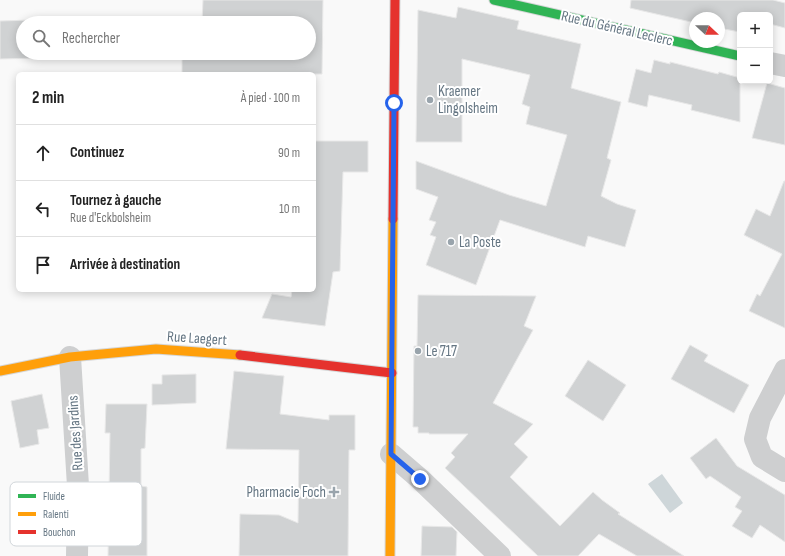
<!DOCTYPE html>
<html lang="fr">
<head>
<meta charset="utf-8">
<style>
	:root { --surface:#fff; --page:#f6f6f6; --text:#222; --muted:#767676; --line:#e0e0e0 }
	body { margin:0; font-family:"Sofia Sans Condensed",sans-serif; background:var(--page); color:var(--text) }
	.controls { position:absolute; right:12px; top:12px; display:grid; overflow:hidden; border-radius:6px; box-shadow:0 2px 10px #0003 }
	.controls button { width:36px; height:36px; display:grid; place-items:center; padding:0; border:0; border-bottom:1px solid var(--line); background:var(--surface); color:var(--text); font:20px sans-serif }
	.compass { position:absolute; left:689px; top:12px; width:36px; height:36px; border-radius:50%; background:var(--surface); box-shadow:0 2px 10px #0003; rotate:112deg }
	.stop { position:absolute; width:12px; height:12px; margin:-9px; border:3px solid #2563eb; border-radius:50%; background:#fff }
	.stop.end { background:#2563eb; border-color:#fff; box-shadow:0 1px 4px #0008 }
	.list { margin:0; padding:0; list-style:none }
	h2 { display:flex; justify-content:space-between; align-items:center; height:52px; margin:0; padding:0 16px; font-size:17px }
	h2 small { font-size:13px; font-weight:400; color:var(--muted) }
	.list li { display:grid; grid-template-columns:26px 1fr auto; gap:12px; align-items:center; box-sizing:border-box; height:56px; padding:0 16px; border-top:1px solid var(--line) }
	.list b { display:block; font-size:15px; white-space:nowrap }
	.list p { margin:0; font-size:13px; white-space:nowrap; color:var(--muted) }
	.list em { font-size:13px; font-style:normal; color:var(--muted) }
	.icon { flex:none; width:22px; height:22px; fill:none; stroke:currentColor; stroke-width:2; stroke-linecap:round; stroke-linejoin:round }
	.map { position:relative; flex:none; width:785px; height:556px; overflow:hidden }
	.search { position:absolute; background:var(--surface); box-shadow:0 2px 10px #0003; left:16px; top:16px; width:300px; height:44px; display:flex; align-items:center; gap:10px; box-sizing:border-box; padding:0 14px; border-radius:22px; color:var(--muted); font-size:15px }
	.panel { position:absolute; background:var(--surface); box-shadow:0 2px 10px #0003; left:16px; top:72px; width:300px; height:220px; border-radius:6px }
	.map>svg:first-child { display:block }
	.water { fill:#ced6d9 }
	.building { fill:#d0d2d3; stroke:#e8e8e8 }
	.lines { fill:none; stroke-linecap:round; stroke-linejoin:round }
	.fast-casing { stroke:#d5d6d7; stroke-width:11 }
	.slow-casing { stroke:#d5d6d7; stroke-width:11 }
	.jam-casing { stroke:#d5d6d7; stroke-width:11 }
	.street { stroke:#cecfd0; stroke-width:22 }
	.fast { stroke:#30b455; stroke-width:9 }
	.slow { stroke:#ff9f0a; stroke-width:9 }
	.jam { stroke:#e5322d; stroke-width:9 }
	.route { stroke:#2563eb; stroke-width:5 }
	.poi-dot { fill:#99a4ac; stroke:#fff; stroke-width:1.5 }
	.labels { text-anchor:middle; stroke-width:4; stroke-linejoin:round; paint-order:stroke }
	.street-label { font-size:15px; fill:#657683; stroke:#fff }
	.poi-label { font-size:15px; fill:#657683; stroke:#fff; text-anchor:start }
	.key { fill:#fff; stroke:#d1d6da; stroke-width:1 }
	.key-label { font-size:11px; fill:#657683 }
</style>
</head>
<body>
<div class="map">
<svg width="785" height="556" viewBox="0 0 785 556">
	<rect width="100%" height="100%" fill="#f9f9f9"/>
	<polygon class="water" points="662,474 683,503 670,513 648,484"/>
	<g class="building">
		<polygon points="203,0 323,0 322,74 182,74 182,53 309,53 309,23 202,23"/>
		<polygon points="631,0 773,0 785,3 785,28 770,24 770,15 740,15 740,32 719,28 719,18 695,18 695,22 691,22 630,8"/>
		<polygon points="458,7 519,21 517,29 581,44 571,88 621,102 607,158 611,160 601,196 617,204 636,210 625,247 588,236 585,247 500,220 476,285 426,265 436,237 430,235 436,222 429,220 438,197 416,189 416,161 509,195 546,206 567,135 526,124 530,107 522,104 530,75 462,59 462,142 416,142 418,10 456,18"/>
		<polygon points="31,20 31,23 23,23 23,53 44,53 44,58 0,59 0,21"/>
		<polygon points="654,60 670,64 670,62 718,74 719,72 740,78 740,122 691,110 692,105 649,95 647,107 628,102 636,69 651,73"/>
		<polygon points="767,83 785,88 785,145 752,138"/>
		<polygon points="314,141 368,141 368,172 343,172 340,271 333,272 325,326 262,318 272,294 291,297 292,290 314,290"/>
		<polygon points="784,181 785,181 785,328 749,311 757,294 760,296 782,254 744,235 756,209 770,216"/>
		<polygon points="418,295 536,296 524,326 533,330 493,403 533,424 514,444 528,457 510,477 560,526 593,492 602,500 620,513 618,514 684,556 637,556 599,534 578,556 538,556 445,468 455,457 451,453 468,434 429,434 429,433 418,433 418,427 413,427 414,346 417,346"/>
		<polygon points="690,345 708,355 704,361 749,385 734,413 671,379"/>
		<polygon points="588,360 626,385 603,421 565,396"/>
		<polygon points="234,371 284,376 280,414 329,420 329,415 355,415 355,450 349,450 348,556 239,556 240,514 279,515 298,523 299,450 226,449"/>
		<polygon points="196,374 196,403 152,405 152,384 162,384 162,375"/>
		<polygon points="42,394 49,428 37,430 39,444 20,448 11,401"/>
		<polygon points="106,404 147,404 145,448 141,449 141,486 147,487 147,556 108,556 110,433 105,433"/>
		<polygon points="716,438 737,466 785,495 785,542 760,525 752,538 732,526 742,511 735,507 741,497 710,476 706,479 690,458"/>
		<polygon points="422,526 452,527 457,532 456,556 421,556"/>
	</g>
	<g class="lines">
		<defs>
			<polyline id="fast" points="494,0 740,56"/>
			<g id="slow">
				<polyline points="0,371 70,357 156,349 240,355"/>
				<polyline points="390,556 393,219"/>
			</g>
			<g id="jam">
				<polyline points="393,219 395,0"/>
				<polyline points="240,355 392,373"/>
			</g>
		</defs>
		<use href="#fast" class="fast-casing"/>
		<use href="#slow" class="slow-casing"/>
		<use href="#jam" class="jam-casing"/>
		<g class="street">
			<polyline points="770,63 785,66"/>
			<polyline points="70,357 78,486 77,556"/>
			<polyline points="785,370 760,418 755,439 762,457 785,471"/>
			<polyline points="391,454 420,479 500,556"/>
		</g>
		<use href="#fast" class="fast"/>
		<use href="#slow" class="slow"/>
		<use href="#jam" class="jam"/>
	</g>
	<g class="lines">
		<polyline class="route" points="394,103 391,454 420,479"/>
	</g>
	<g class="poi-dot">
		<circle cx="430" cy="100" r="4"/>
		<circle cx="451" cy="242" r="4"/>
		<circle cx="418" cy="351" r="4"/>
		<path d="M332 486h4v4h4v4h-4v4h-4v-4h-4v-4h4z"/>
	</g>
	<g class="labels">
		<g class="street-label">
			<text transform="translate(617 28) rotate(13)" y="5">Rue du Général Leclerc</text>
			<text transform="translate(197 338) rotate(4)" y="5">Rue Laegert</text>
			<text transform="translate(75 433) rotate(-94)" y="5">Rue des Jardins</text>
		</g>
		<g class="poi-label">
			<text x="438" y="96">Kraemer<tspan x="438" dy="17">Lingolsheim</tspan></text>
			<text x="459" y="247">La Poste</text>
			<text x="426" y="356">Le 717</text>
			<text x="326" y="497" text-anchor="end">Pharmacie Foch</text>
		</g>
	</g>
	<rect x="10" y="482" width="132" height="64" rx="6" class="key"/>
	<rect x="18" y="494" width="18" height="4" fill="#30b455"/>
	<rect x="18" y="512" width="18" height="4" fill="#ff9f0a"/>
	<rect x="18" y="530" width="18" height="4" fill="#e5322d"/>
	<g class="key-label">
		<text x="43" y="500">Fluide</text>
		<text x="43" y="518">Ralenti</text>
		<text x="43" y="536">Bouchon</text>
	</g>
</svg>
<div class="controls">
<button>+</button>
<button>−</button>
</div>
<svg class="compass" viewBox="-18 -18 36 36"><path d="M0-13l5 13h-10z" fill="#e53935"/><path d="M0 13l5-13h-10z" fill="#767676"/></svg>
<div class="stop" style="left:394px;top:103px"></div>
<div class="stop end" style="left:420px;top:479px"></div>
<div class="search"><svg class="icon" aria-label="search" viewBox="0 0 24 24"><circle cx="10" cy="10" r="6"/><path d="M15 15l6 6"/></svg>Rechercher</div>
<section class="panel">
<h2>2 min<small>À pied · 100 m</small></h2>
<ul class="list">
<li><svg class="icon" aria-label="ahead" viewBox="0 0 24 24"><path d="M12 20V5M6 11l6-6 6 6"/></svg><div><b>Continuez</b></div><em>90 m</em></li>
<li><svg class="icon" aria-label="left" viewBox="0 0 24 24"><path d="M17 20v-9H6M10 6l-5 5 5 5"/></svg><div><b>Tournez à gauche</b><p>Rue d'Eckbolsheim</p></div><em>10 m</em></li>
<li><svg class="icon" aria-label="arrive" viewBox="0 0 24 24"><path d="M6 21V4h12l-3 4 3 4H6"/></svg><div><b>Arrivée à destination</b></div></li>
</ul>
</section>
</div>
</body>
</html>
